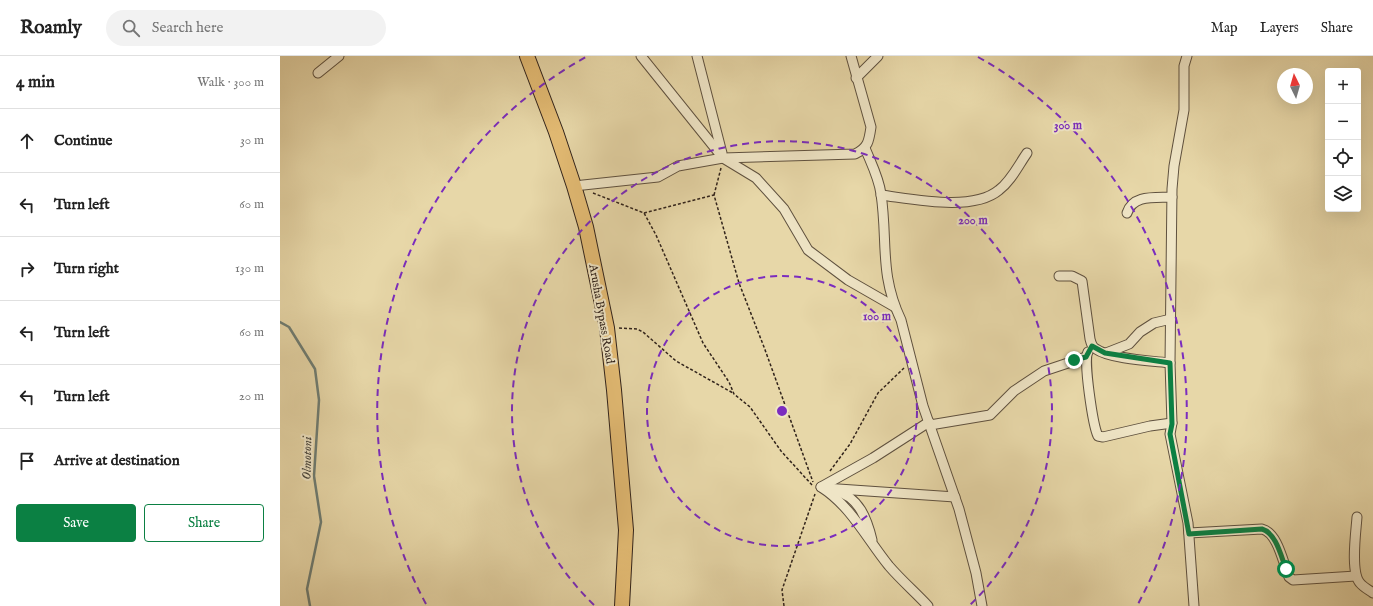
<!DOCTYPE html>
<html lang="en">
<head>
<meta charset="utf-8">
<style>
	:root { --surface:#fff; --page:#f2f2f2; --text:#222; --muted:#767676; --line:#e0e0e0; --accent:#0b8043 }
	body { margin:0; font-family:"IM FELL English",serif; background:var(--page); color:var(--text) }
	.controls { position:absolute; right:12px; top:12px; display:grid; overflow:hidden; border-radius:4px; box-shadow:0 4px 16px #0002 }
	.controls button { width:36px; height:36px; display:grid; place-items:center; padding:0; border:0; border-bottom:1px solid var(--line); background:var(--surface); color:var(--text); font:20px sans-serif }
	.compass { position:absolute; left:997px; top:12px; width:36px; height:36px; border-radius:50%; background:var(--surface); box-shadow:0 4px 16px #0002; rotate:355deg }
	.stop { position:absolute; width:12px; height:12px; margin:-9px; border:3px solid #0b8043; border-radius:50%; background:#fff }
	.stop.end { background:#0b8043; border-color:#fff; box-shadow:0 1px 4px #0008 }
	.list { margin:0; padding:0; list-style:none }
	h2 { display:flex; justify-content:space-between; align-items:center; height:52px; margin:0; padding:0 16px; font-size:17px }
	h2 small { font-size:13px; font-weight:400; color:var(--muted) }
	.list li { display:grid; grid-template-columns:26px 1fr auto; gap:12px; align-items:center; box-sizing:border-box; height:64px; padding:0 16px; border-top:1px solid var(--line) }
	.list b { display:block; font-size:15px; white-space:nowrap }
	.list em { font-size:13px; font-style:normal; color:var(--muted) }
	.actions { display:flex; gap:8px; padding:12px 16px }
	.actions a { flex:1; padding:9px 0; border:1px solid var(--accent); border-radius:4px; text-align:center; font-size:14px; color:var(--accent) }
	.actions .main { background:var(--accent); color:#fff }
	.icon { flex:none; width:22px; height:22px; fill:none; stroke:currentColor; stroke-width:2; stroke-linecap:round; stroke-linejoin:round }
	.map { position:relative; flex:none; width:1093px; height:550px; overflow:hidden }
	header { display:flex; align-items:center; gap:24px; box-sizing:border-box; height:56px; padding:0 20px; background:var(--surface); border-bottom:1px solid var(--line) }
	header strong { font-size:19px }
	nav { display:flex; gap:22px; margin-inline-start:auto; font-size:14px }
	.search { width:280px; height:36px; background:var(--page); display:flex; align-items:center; gap:10px; box-sizing:border-box; padding:0 14px; border-radius:22px; color:var(--muted); font-size:15px }
	main { display:flex }
	aside { flex:1; background:var(--surface) }
	.map>svg:first-child { display:block }
	.lines { fill:none; stroke-linecap:round; stroke-linejoin:round }
	.stream { stroke:#6f7d73; stroke-width:2.5 }
	.minor-casing { stroke:#5f513f; stroke-width:11 }
	.primary-casing { stroke:#32241c; stroke-width:16 }
	.path { stroke:#32241c; stroke-width:1.5; stroke-dasharray:3 2; stroke-linecap:butt }
	.minor { stroke:#efe5c6; stroke-width:9 }
	.primary { stroke:#e4bc74; stroke-width:14 }
	.route { stroke:#0b8043; stroke-width:5 }
	.ring { fill:none; stroke:#7b2cbf; stroke-width:2; stroke-dasharray:7 5 }
	.labels { text-anchor:middle; stroke-width:4; stroke-linejoin:round; paint-order:stroke }
	.street-label { font-size:12px; fill:#32241c; stroke:#efe5c6 }
	.water-label { font-size:13px; font-style:italic; fill:#4b4940; stroke:#efe5c6 }
	.centre { fill:#7b2cbf; stroke:#efe5c6; stroke-width:2 }
	.ring-label { font-size:12px; text-anchor:middle; font-weight:bold; fill:#7b2cbf; stroke:#efe5c6; stroke-width:4; stroke-linejoin:round; paint-order:stroke }
</style>
</head>
<body>
<header>
<strong>Roamly</strong>
<div class="search"><svg class="icon" aria-label="search" viewBox="0 0 24 24"><circle cx="10" cy="10" r="6"/><path d="M15 15l6 6"/></svg>Search here</div>
<nav><a>Map</a><a>Layers</a><a>Share</a></nav>
</header>
<main>
<aside>
<h2>4 min<small>Walk · 300 m</small></h2>
<ul class="list">
<li><svg class="icon" aria-label="ahead" viewBox="0 0 24 24"><path d="M12 20V5M6 11l6-6 6 6"/></svg><div><b>Continue</b></div><em>30 m</em></li>
<li><svg class="icon" aria-label="left" viewBox="0 0 24 24"><path d="M17 20v-9H6M10 6l-5 5 5 5"/></svg><div><b>Turn left</b></div><em>60 m</em></li>
<li><svg class="icon" aria-label="right" viewBox="0 0 24 24"><path d="M7 20v-9h11M14 6l5 5-5 5"/></svg><div><b>Turn right</b></div><em>130 m</em></li>
<li><svg class="icon" aria-label="left" viewBox="0 0 24 24"><path d="M17 20v-9H6M10 6l-5 5 5 5"/></svg><div><b>Turn left</b></div><em>60 m</em></li>
<li><svg class="icon" aria-label="left" viewBox="0 0 24 24"><path d="M17 20v-9H6M10 6l-5 5 5 5"/></svg><div><b>Turn left</b></div><em>20 m</em></li>
<li><svg class="icon" aria-label="arrive" viewBox="0 0 24 24"><path d="M6 21V4h12l-3 4 3 4H6"/></svg><div><b>Arrive at destination</b></div></li>
</ul>
<div class="actions"><a class="main">Save</a><a>Share</a></div>
</aside>
<div class="map">
<svg width="1093" height="550" viewBox="0 0 1093 550">
	<rect width="100%" height="100%" fill="#e7d7a8"/>
	<filter id="stains"><feTurbulence type="fractalNoise" baseFrequency=".005" numOctaves="4"/><feColorMatrix values="0 0 0 0 .2 0 0 0 0 .09 0 0 0 0 .02 0 0 0 .5 -.17"/></filter>
	<radialGradient id="worn" r=".72"><stop offset=".6" stop-color="#630" stop-opacity="0"/><stop offset="1" stop-color="#630" stop-opacity=".3"/></radialGradient>
	<g class="lines">
		<polyline class="stream" points="0,266 9,271 35,313 39,344 34,420 41,466 27,533 30,550"/>
		<defs>
			<g id="minor">
				<polyline points="361,0 443,102 476,122 504,153 528,194 568,224 615,251"/>
				<polyline points="417,0 442,97"/>
				<polyline points="907,0 904,10 904,54 894,110 892,133 890,307 892,367 890,378 908,467 914,550"/>
				<polyline points="38,17 59,0"/>
				<polyline points="576,22 598,0"/>
				<path d="M585,92C591,107 599,122 601,138C608,185 599,218 621,264L643,350L679,453L696,517L702,550"/>
				<path d="M294,130L378,121L398,110L443,102L575,98C588,92 589,85 591,71L571,0"/>
				<path d="M601,139C633,143 693,156 719,134C731,125 738,110 747,97"/>
				<path d="M847,157C853,138 876,142 892,141"/>
				<path d="M779,220H792L802,225L810,283C811,287 812,291 816,293C830,303 873,305 890,307"/>
				<path d="M808,296C803,304 813,370 818,380L823,381L870,370L892,367"/>
				<polyline points="826,297 849,288 860,276 874,267 891,263"/>
				<polyline points="650,369 710,359 734,335 764,315 806,301"/>
				<path d="M541,431C571,450 587,483 609,510C621,524 636,537 648,550"/>
				<polyline points="541,431 593,402 649,366"/>
				<polyline points="544,432 675,441"/>
				<path d="M556,435C579,441 587,463 592,484"/>
				<path d="M1077,461C1076,476 1070,516 1080,527C1083,531 1089,534 1093,537"/>
				<path d="M909,477L982,473C998,477 1003,507 1009,521L1013,524L1076,520"/>
			</g>
			<polyline id="primary" points="247,0 276,76 294,130 306,171 327,272 334,334 346,474 342,550"/>
		</defs>
		<use href="#minor" class="minor-casing"/>
		<use href="#primary" class="primary-casing"/>
		<g class="path">
			<polyline points="313,137 364,157 376,179 423,287 449,326 454,338 470,351 501,395 532,429"/>
			<polyline points="434,139 441,112"/>
			<polyline points="364,157 434,139 459,227 484,291 533,426"/>
			<polyline points="339,272 357,273 363,276 396,305 453,337"/>
			<polyline points="550,415 570,388 598,337 624,312"/>
			<polyline points="504,550 502,534 535,438"/>
		</g>
		<use href="#minor" class="minor"/>
		<use href="#primary" class="primary"/>
	</g>
	<g class="lines">
		<path class="route" d="M794,304L806,301L812,290L825,297L890,307L892,368L890,378L909,478L982,473C996,477 1001,500 1006,513"/>
	</g>
	<g class="ring">
		<circle cx="502" cy="355" r="135"/>
		<path d="M314 549A270 270 0 1 1 690 549"/>
		<path d="M146 548A405 405 0 0 1 306 1M698 1A405 405 0 0 1 858 548"/>
	</g>
	<g class="labels">
		<g class="street-label">
			<text transform="translate(322 258) rotate(80)" y="4">Arusha Bypass Road</text>
		</g>
		<g class="water-label">
			<text transform="translate(26 402) rotate(-89)" y="5">Olmotoni</text>
		</g>
	</g>
	<circle cx="502" cy="355" r="6" class="centre"/>
	<g class="ring-label">
		<text x="788" y="73">300 m</text>
		<text x="693" y="168">200 m</text>
		<text x="597" y="264">100 m</text>
	</g>
	<rect width="100%" height="100%" filter="url(#stains)"/>
	<rect width="100%" height="100%" fill="url(#worn)"/>
</svg>
<div class="controls">
<button>+</button>
<button>−</button>
<button><svg class="icon" aria-label="locate" viewBox="0 0 24 24"><circle cx="12" cy="12" r="6"/><path d="M12 2v4M12 18v4M2 12h4M18 12h4"/></svg></button>
<button><svg class="icon" aria-label="layers" viewBox="0 0 24 24"><path d="M12 4l9 5-9 5-9-5zM3 14l9 5 9-5"/></svg></button>
</div>
<svg class="compass" viewBox="-18 -18 36 36"><path d="M0-13l5 13h-10z" fill="#e53935"/><path d="M0 13l5-13h-10z" fill="#767676"/></svg>
<div class="stop" style="left:1006px;top:513px"></div>
<div class="stop end" style="left:794px;top:304px"></div>
</div>
</main>
</body>
</html>
